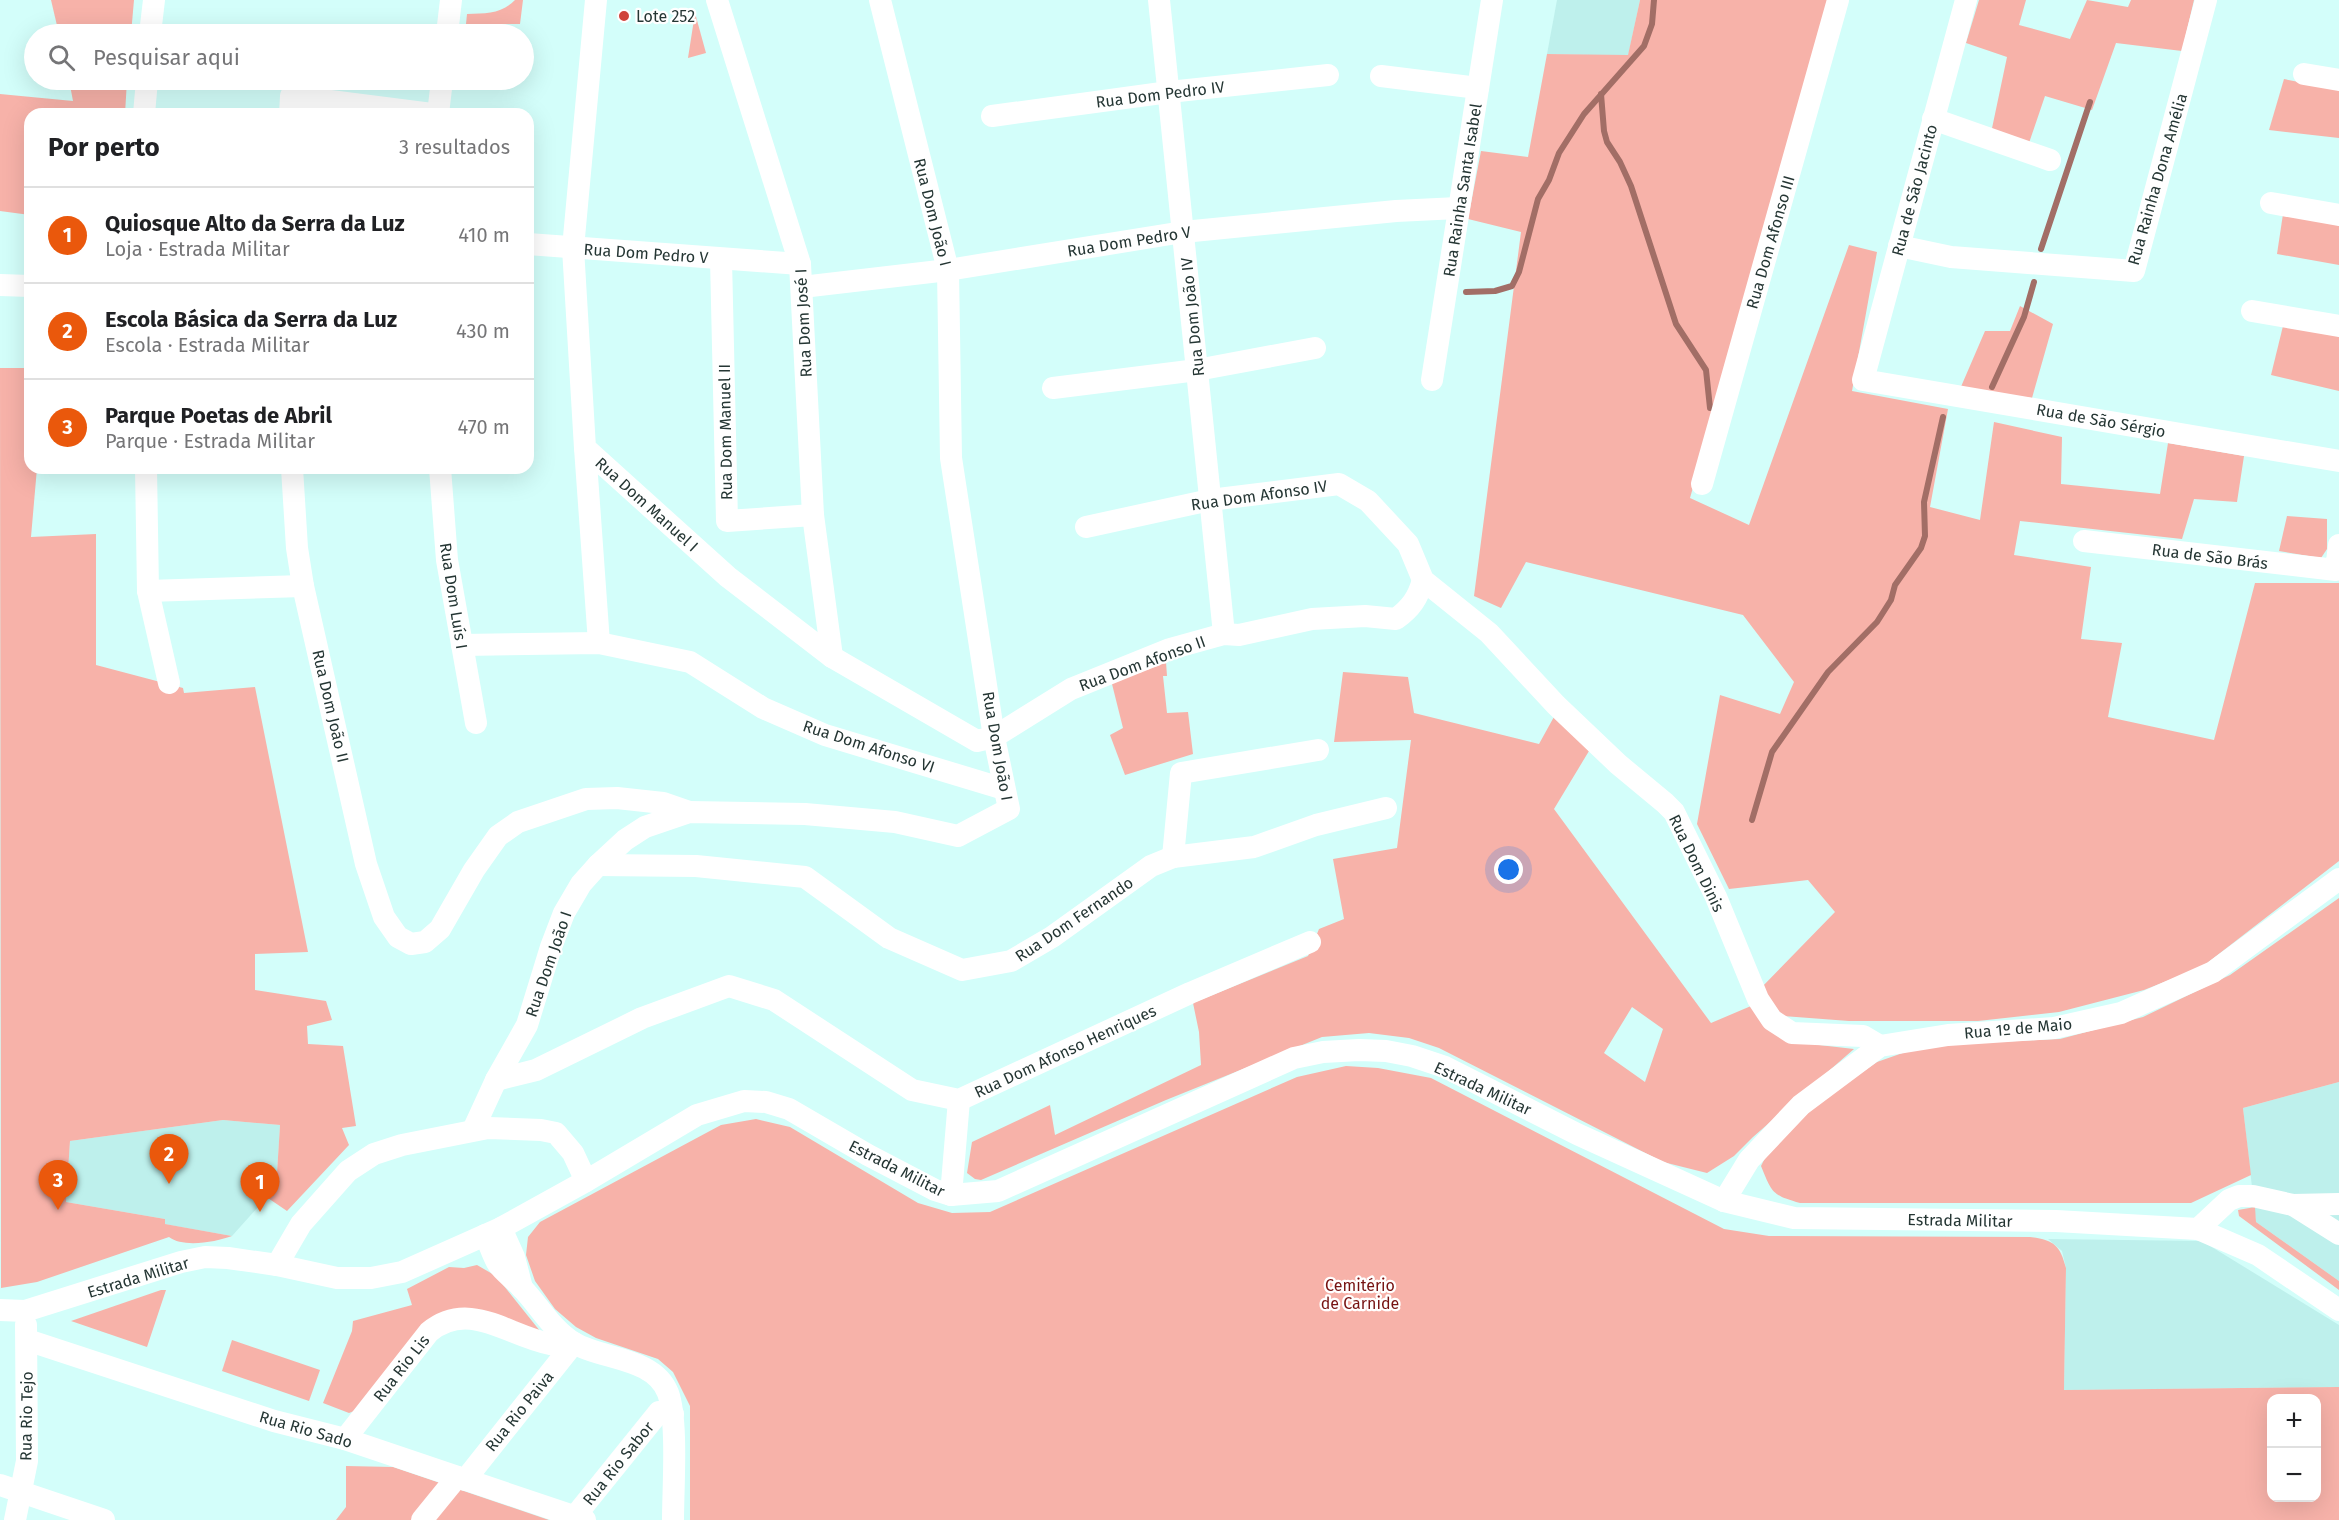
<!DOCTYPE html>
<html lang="pt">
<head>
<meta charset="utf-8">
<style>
	:root { --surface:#fff; --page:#f2f2f2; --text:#202124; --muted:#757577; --line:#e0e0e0; --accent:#ea580c }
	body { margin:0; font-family:"Fira Sans",sans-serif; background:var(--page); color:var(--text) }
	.controls { position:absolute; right:18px; bottom:18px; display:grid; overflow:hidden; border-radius:12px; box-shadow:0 6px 24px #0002 }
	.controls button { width:54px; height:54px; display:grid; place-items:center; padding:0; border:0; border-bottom:2px solid var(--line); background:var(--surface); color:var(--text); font:30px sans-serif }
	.you { position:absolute; left:1509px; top:870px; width:21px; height:21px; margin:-15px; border:4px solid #fff; border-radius:50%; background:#1a73e8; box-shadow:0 0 0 9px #1a73e833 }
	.badge { display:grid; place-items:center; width:39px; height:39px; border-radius:50%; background:var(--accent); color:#fff; font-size:20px; font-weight:700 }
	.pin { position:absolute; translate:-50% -50px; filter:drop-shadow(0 2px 3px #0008) }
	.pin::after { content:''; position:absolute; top:32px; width:21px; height:18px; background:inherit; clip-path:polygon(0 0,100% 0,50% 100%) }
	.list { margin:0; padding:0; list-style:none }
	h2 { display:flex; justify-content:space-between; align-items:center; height:78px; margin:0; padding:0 24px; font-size:26px }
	h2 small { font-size:20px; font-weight:400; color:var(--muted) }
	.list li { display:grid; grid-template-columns:39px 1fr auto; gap:18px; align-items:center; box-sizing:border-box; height:96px; padding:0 24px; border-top:2px solid var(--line) }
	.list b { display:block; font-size:22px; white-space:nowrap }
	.list p { margin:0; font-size:20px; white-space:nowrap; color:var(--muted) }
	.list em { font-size:20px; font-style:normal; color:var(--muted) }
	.icon { flex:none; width:33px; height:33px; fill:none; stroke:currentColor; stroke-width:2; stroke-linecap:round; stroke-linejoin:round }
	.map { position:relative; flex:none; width:2339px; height:1520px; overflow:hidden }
	.search { position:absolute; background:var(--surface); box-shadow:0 6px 24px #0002; left:24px; top:24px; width:510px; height:66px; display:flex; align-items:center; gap:15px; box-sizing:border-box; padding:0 21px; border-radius:33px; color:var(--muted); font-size:22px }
	.panel { position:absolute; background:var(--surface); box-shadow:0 6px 24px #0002; left:24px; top:108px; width:510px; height:366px; border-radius:18px }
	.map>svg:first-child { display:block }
	.built { fill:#bef0ec }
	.green { fill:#f7b2a9; fill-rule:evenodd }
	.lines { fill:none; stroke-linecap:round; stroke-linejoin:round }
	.stream { stroke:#a26e66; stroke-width:6 }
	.minor { stroke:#fff; stroke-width:22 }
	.poi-dot { fill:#d0423a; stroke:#fff; stroke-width:2 }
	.labels { text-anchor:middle; stroke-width:4.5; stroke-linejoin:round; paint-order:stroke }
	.poi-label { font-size:16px; fill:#253634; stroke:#fff; text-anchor:start }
	.street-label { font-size:16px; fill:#253634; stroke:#fff }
	.park-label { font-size:16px; fill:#761211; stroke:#fff }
</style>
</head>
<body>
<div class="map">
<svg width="2339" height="1520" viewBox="0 0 2339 1520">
	<rect width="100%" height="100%" fill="#d3fefa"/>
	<g class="built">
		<polygon points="1557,0 1640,0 1628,56 1547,54"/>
		<polygon points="2339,1082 2339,1281 2256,1222 2243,1108"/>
		<polygon points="223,1120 280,1125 277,1173 259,1206 232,1236 164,1224 165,1219 66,1202 70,1141"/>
		<polygon points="2048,1239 2202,1241 2339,1325 2339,1387 2064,1390 2066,1268 2062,1251"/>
	</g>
	<g class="green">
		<polygon points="51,0 134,0 131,34 59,34"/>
		<path d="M515,0H523L520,24H466L467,14C487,13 501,14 515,0Z"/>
		<polygon points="1640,0 1831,0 1690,498 1749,525 1849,245 1877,252 1852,391 1948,409 1930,507 1980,520 1994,422 2062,437 2061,484 2160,494 2168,443 2244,456 2237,502 2194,499 2182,539 2020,521 2014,555 2091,567 2081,639 2122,643 2108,717 2214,740 2255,583 2339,583 2339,861 2202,967 2144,990 2059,1012 1978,1021 1849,1021 1783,1016 1760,989 1835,912 1808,880 1729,889 1697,824 1720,695 1780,714 1794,682 1743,615 1526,562 1501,608 1474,596 1521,232 1468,219 1481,151 1528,157 1547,54 1628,55"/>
		<polygon points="1979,0 2026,0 2019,25 2070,39 2087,0 2128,7 2131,0 2194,0 2182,51 2116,43 2092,110 2045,96 2029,143 1991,133 2007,57 1966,43"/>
		<polygon points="695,13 706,53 688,58"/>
		<polygon points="2284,79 2339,90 2339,138 2269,130"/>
		<polygon points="69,80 127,80 125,114 30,114 30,215 0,211 0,94 73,101"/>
		<polygon points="2283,214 2339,222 2339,265 2277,254"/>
		<polygon points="2020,306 2053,324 2032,398 1960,389 1985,331 2010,331"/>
		<polygon points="2283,326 2339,335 2339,391 2271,375"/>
		<path d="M0,368H30V468H37L31,537L96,534V665L183,688L184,693L255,687L308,952L255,954V990L326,1001L332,1020L307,1026L308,1044L343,1046L356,1126L342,1128L349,1145L287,1211L265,1196L277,1173L280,1125L223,1120L70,1141L66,1202L165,1219V1224L232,1236C216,1242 183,1248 169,1237L37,1282L1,1288Z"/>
		<polygon points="2287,516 2327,519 2327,549 2321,558 2279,551"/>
		<polygon points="1166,662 1167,676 1163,676 1167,713 1188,712 1193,754 1125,775 1110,735 1123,728 1111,680"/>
		<path d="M1343,672L1408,677L1414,713L1539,744L1555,715L1589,751L1554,809L1711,1023L1751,1006L1819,1045L1854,1049L1753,1137L1734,1156L1707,1173L1663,1162L1439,1048L1409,1038L1369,1033L1322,1037L1166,1100L981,1180L975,1179L967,1173L972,1142L1050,1105L1055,1135L1201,1065L1199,1032L1193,1003L1308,956L1319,929L1344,919L1333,859L1397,848L1411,740L1334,742ZM1632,1007L1663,1029L1645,1082L1604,1053Z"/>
		<path d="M2339,898V1082L2243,1108L2251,1175L2191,1203H1800C1772,1195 1772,1193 1761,1166L1771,1146L1825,1098L1877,1062L1914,1049L1947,1044L2060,1039L2143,1017L2230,975Z"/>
		<path d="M1346,1066L1378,1068L1431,1078L1724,1229L1769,1236L2030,1237C2054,1240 2060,1245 2066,1268L2064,1390L2339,1387V1520H690V1406L673,1372L658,1359L596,1338L576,1327L555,1309L535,1281L526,1255L528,1237L540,1222L721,1125L756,1119L790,1127L918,1203L952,1213L990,1212L1297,1077ZM2272,1398H2316V1498H2272Z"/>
		<polygon points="2255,1207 2256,1222 2339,1281 2339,1290 2239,1216 2238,1210"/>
		<polygon points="477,1265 496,1276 540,1331 455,1311 362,1408 349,1413 323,1403 352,1331 353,1321 412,1305 407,1289 449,1267 464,1268"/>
		<polygon points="161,1290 166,1290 147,1347 71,1321"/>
		<polygon points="232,1340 320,1370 309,1401 222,1371"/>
		<polygon points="346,1466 393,1467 549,1520 336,1520 346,1507"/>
	</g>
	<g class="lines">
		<g class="stream">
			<polyline points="1601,94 1604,131 1607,142 1620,162 1631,186 1676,324 1706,370 1710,408"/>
			<polyline points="2041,249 2090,102"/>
			<polyline points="1466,292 1495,291 1512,286 1519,272 1538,199 1549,180 1559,153 1584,114 1644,46 1652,24 1654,0"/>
			<polyline points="1992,387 2024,317 2034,282"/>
			<polyline points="1752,820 1772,752 1828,672 1877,622 1891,600 1895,585 1921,548 1925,536 1924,502 1943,417"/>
		</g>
		<g class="minor">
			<path d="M596,0L573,248L585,448L728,577L832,657L977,741L994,737L1071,689L1170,649L1224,634L1239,635L1312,619L1365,616L1396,619C1411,608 1418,598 1423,580"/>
			<polyline points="717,0 800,264 813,515 832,657"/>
			<polyline points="1159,0 1224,634"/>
			<polyline points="1966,0 1863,380 2339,461"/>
			<polyline points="150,34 154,0"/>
			<polyline points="447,34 451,0"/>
			<polyline points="2304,74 2339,80"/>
			<polyline points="1381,76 1478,88"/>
			<polyline points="144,114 147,80"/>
			<polyline points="290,114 291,96 432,114"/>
			<polyline points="438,114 442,80"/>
			<polyline points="992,116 1169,92 1328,75"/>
			<polyline points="1933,119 2050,160"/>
			<polyline points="2271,203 2339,215"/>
			<polyline points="528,244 800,264"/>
			<polyline points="1899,246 1951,257 2134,271 2206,0"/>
			<polyline points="721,259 727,521 813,515"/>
			<polyline points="0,285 30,286"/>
			<polyline points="802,287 948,270 1183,232 1396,211 1458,208"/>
			<polyline points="2252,311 2339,326"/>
			<polyline points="1432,380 1492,0"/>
			<polyline points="1053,388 1197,370 1315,348"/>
			<polyline points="585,448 599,643"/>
			<polyline points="146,468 148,591 169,683"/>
			<polyline points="292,468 297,548 303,586 366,864 384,917 398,937 411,944 425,942 440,929 474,870 498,836 518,822 586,799 617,798 663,803 689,812"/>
			<polyline points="440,468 447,560 476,723"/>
			<polyline points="1702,484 1838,0"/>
			<polyline points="1086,527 1210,500 1339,484 1368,501 1408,544 1423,580 1489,633 1556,705 1618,764 1665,803 1674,812 1716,897 1758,999 1772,1020 1792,1033 1863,1036 1880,1046"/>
			<polyline points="2084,541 2336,570 2339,545"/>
			<polyline points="148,591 303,586"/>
			<polyline points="462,645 599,643 690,662 763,708 825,735 1004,789"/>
			<polyline points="1173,857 1181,773 1318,750"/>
			<polyline points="598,865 696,866 805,877 889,938 962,970 1011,961 1052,937 1151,866 1173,857 1254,847 1316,825 1386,808"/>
			<polyline points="496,1080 536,1070 642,1018 729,986 774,1000 912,1090 959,1100 1190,993 1310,942"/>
			<polyline points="473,1130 496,1080 527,1025 551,947 564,913 581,884 598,865 625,840 645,827 689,812 805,814 895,822 958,836 1009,809 994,737 951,458 948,270 880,0"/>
			<polyline points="951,1195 959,1100"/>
			<polyline points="1724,1201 1749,1160 1801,1105 1880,1046 1948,1035 2054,1028 2121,1013 2213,972 2339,879"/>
			<polyline points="2293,1205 2339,1234"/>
			<polyline points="501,1228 514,1257 522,1288"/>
			<polyline points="2198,1229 2229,1200 2239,1196 2253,1196 2293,1205 2339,1204"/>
			<path d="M485,1235C490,1245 493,1256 498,1264C504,1273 514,1279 521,1287C539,1305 551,1329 574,1343C603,1360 654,1357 668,1393C678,1421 673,1488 673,1520"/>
			<polyline points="277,1265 301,1224 348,1171 374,1154 402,1145 488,1128 541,1130 556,1133 573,1153 586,1181"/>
			<polyline points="0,1310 25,1311 181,1262 205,1257 228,1258 277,1265 337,1278 371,1278 402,1272 501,1228 586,1181 697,1115 744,1101 766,1102 789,1109 868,1155 935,1190 951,1195 998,1191 1294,1058 1323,1052 1359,1050 1386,1051 1412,1056 1445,1067 1577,1134 1724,1201 1794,1218 2056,1221 2198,1229 2258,1255 2339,1310"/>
			<polyline points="27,1340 274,1421 345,1439 585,1520"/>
			<path d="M345,1439L429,1332C469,1299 508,1336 550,1344C557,1345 566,1343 574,1343"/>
			<polyline points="465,1480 574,1343"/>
			<polyline points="0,1485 104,1520"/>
			<polyline points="15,1520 27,1461 26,1325"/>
			<polyline points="422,1520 457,1477"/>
			<polyline points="566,1520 570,1515 576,1515 659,1412 673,1414"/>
		</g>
	</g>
	<circle class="poi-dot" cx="624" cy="16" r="6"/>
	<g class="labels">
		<g class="poi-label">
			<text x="636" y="22">Lote 252</text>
		</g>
		<g class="street-label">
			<text transform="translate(1160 94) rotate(-7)" y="6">Rua Dom Pedro IV</text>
			<text transform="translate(2157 179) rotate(-74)" y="6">Rua Rainha Dona Amélia</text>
			<text transform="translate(1462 190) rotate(-81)" y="6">Rua Rainha Santa Isabel</text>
			<text transform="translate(1914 190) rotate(-75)" y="6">Rua de São Jacinto</text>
			<text transform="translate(933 212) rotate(76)" y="6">Rua Dom João I</text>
			<text transform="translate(1129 241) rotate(-9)" y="6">Rua Dom Pedro V</text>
			<text transform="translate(1770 242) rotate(-74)" y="6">Rua Dom Afonso III</text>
			<text transform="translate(646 253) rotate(4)" y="6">Rua Dom Pedro V</text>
			<text transform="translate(1192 317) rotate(-96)" y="6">Rua Dom João IV</text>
			<text transform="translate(803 323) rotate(-93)" y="6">Rua Dom José I</text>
			<text transform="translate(2101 420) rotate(10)" y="6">Rua de São Sérgio</text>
			<text transform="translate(725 432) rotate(-91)" y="6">Rua Dom Manuel II</text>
			<text transform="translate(1259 495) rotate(-8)" y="6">Rua Dom Afonso IV</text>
			<text transform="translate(647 504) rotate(42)" y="6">Rua Dom Manuel I</text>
			<text transform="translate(2210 556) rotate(7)" y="6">Rua de São Brás</text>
			<text transform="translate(454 596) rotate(81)" y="6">Rua Dom Luís I</text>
			<text transform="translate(1142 663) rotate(-20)" y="6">Rua Dom Afonso II</text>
			<text transform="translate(331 706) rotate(77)" y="6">Rua Dom João II</text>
			<text transform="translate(869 746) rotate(18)" y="6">Rua Dom Afonso VI</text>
			<text transform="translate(998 746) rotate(80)" y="6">Rua Dom João I</text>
			<text transform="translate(1697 863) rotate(64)" y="6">Rua Dom Dinis</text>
			<text transform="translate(1074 919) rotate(-34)" y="6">Rua Dom Fernando</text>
			<text transform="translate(548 964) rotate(-71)" y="6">Rua Dom João I</text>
			<text transform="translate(2018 1028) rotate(-5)" y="6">Rua 1º de Maio</text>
			<text transform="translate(1065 1051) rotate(-25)" y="6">Rua Dom Afonso Henriques</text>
			<text transform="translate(1483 1088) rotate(25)" y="6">Estrada Militar</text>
			<text transform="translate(897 1168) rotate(27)" y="6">Estrada Militar</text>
			<text transform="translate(1960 1220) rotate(1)" y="6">Estrada Militar</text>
			<text transform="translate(138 1277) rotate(-17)" y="6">Estrada Militar</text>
			<text transform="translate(401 1368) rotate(-52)" y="6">Rua Rio Lis</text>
			<text transform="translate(519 1411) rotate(-51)" y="6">Rua Rio Paiva</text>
			<text transform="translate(26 1416) rotate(-89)" y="6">Rua Rio Tejo</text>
			<text transform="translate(306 1429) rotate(16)" y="6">Rua Rio Sado</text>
			<text transform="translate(618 1463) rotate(-51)" y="6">Rua Rio Sabor</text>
		</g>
		<g class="park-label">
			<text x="1360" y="1291">Cemitério<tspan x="1360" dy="18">de Carnide</tspan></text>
		</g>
	</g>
</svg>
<div class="controls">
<button>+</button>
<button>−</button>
</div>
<div class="you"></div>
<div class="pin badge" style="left:260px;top:1212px">1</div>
<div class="pin badge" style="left:169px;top:1184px">2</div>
<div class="pin badge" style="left:58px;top:1210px">3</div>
<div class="search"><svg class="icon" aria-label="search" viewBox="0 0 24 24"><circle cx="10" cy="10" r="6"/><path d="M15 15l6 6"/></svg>Pesquisar aqui</div>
<section class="panel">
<h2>Por perto<small>3 resultados</small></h2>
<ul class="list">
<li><span class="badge">1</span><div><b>Quiosque Alto da Serra da Luz</b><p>Loja · Estrada Militar</p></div><em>410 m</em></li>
<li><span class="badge">2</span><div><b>Escola Básica da Serra da Luz</b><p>Escola · Estrada Militar</p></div><em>430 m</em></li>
<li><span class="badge">3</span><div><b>Parque Poetas de Abril</b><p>Parque · Estrada Militar</p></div><em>470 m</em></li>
</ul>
</section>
</div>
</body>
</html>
